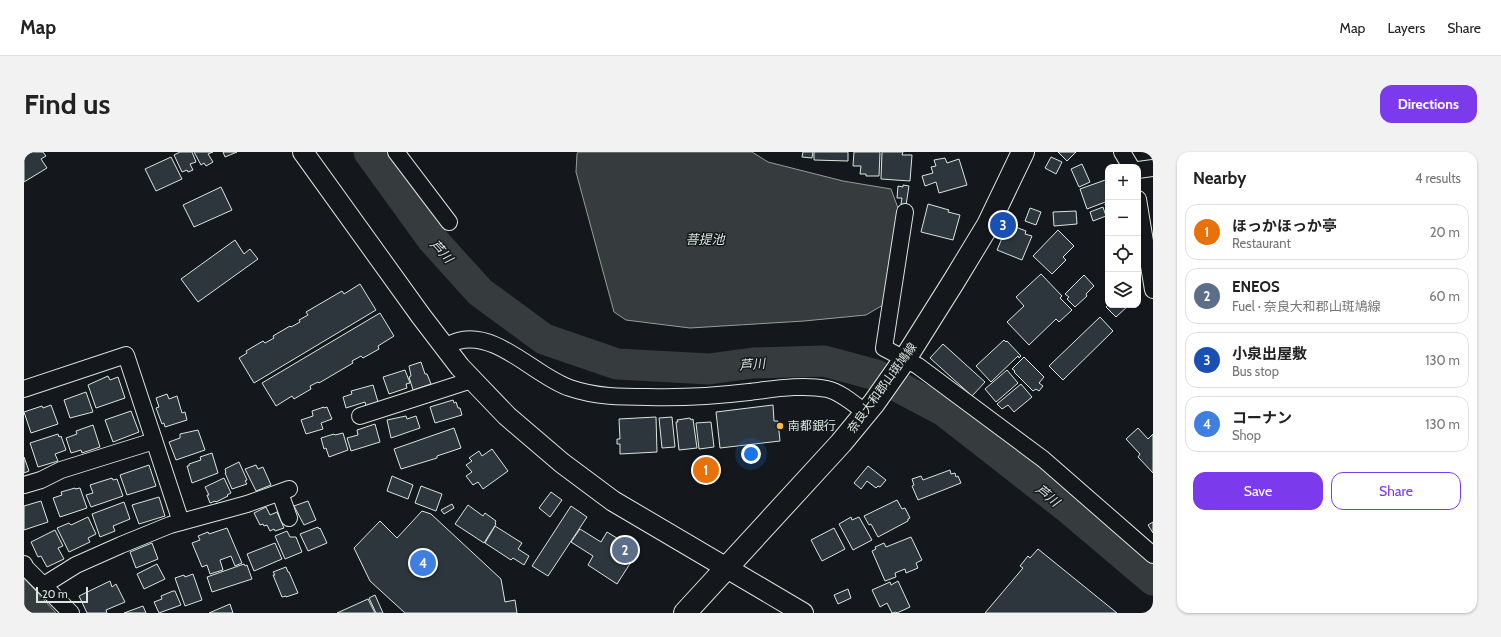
<!DOCTYPE html>
<html lang="en">
<head>
<meta charset="utf-8">
<style>
	:root { --surface:#fff; --page:#f2f2f2; --text:#222; --muted:#767676; --line:#e0e0e0; --accent:#7c3aed }
	body { margin:0; font-family:Cabin,"Noto Sans JP",sans-serif; background:var(--page); color:var(--text) }
	.controls { position:absolute; right:12px; top:12px; display:grid; overflow:hidden; border-radius:8px; box-shadow:0 1px 3px #0004 }
	.controls button { width:36px; height:36px; display:grid; place-items:center; padding:0; border:0; border-bottom:1px solid var(--line); background:var(--surface); color:var(--text); font:20px sans-serif }
	.scale { position:absolute; left:12px; bottom:10px; width:52px; box-sizing:border-box; padding-left:4px; border:2px solid #d8e6dc; border-top:0; font-size:11px; line-height:14px; white-space:nowrap; color:#d8e6dc; -webkit-text-stroke:3px #14181c; paint-order:stroke }
	.you { position:absolute; left:727px; top:302px; width:14px; height:14px; margin:-10px; border:3px solid #fff; border-radius:50%; background:#1a73e8; box-shadow:0 0 0 6px #1a73e833 }
	.badge { display:grid; place-items:center; width:26px; height:26px; border-radius:50%; background:var(--accent); color:#fff; font-size:13px; font-weight:700 }
	.pin { position:absolute; translate:-50% -50%; border:2px solid #fff; box-shadow:0 1px 4px #0006 }
	.list { margin:0; padding:0; list-style:none }
	h2 { display:flex; justify-content:space-between; align-items:center; height:52px; margin:0; padding:0 16px; font-size:17px }
	h2 small { font-size:13px; font-weight:400; color:var(--muted) }
	.list li { display:grid; grid-template-columns:26px 1fr auto; gap:12px; align-items:center; box-sizing:border-box; height:56px; margin:0 8px 8px; padding:0 8px; border:1px solid var(--line); border-radius:12px }
	.list b { display:block; font-size:15px; white-space:nowrap }
	.list p { margin:0; font-size:13px; white-space:nowrap; color:var(--muted) }
	.list em { font-size:13px; font-style:normal; color:var(--muted) }
	.actions { display:flex; gap:8px; padding:12px 16px }
	.actions a { flex:1; padding:9px 0; border:1px solid var(--accent); border-radius:12px; text-align:center; font-size:14px; color:var(--accent) }
	.actions .main { background:var(--accent); color:#fff }
	.icon { flex:none; width:22px; height:22px; fill:none; stroke:currentColor; stroke-width:2; stroke-linecap:round; stroke-linejoin:round }
	.map { position:relative; flex:none; width:1129px; height:461px; overflow:hidden; border-radius:12px }
	header { display:flex; align-items:center; gap:24px; box-sizing:border-box; height:56px; padding:0 20px; background:var(--surface); border-bottom:1px solid var(--line) }
	header strong { font-size:19px }
	nav { display:flex; gap:22px; margin-inline-start:auto; font-size:14px }
	.intro { display:flex; align-items:center; justify-content:space-between; box-sizing:border-box; height:96px; padding:0 24px }
	h1 { margin:0; font-size:28px }
	.button { padding:10px 18px; border-radius:12px; background:var(--accent); color:#fff; font-size:14px; font-weight:700 }
	main { display:flex; gap:24px; padding:0 24px }
	aside { flex:1; background:var(--surface); border-radius:12px; box-shadow:0 1px 3px #0004 }
	.map>svg:first-child { display:block }
	.water { fill:#363b3e; stroke:#939e99 }
	.lines { fill:none; stroke-linecap:round; stroke-linejoin:round }
	.river { stroke:#363b3e; stroke-width:31 }
	.building { fill:#2c363c; stroke:#d8e6dc }
	.minor-casing { stroke:#d8e6dc; stroke-width:18 }
	.tertiary-casing { stroke:#d8e6dc; stroke-width:22 }
	.primary-casing { stroke:#d8e6dc; stroke-width:24 }
	.minor { stroke:#14181c; stroke-width:16 }
	.tertiary { stroke:#14181c; stroke-width:20 }
	.primary { stroke:#14181c; stroke-width:22 }
	.poi-dot { fill:#ffb74d; stroke:#14181c; stroke-width:1.5 }
	.labels { text-anchor:middle; stroke-width:3; stroke-linejoin:round; paint-order:stroke }
	.street-label { font-size:12px; fill:#d8e6dc; stroke:#14181c }
	.poi-label { font-size:12px; fill:#d8e6dc; stroke:#14181c; text-anchor:start }
	.water-label { font-size:13px; font-style:italic; fill:#d8e6dc; stroke:#14181c }
</style>
</head>
<body>
<header>
<strong>Map</strong>
<nav><a>Map</a><a>Layers</a><a>Share</a></nav>
</header>
<div class="intro"><h1>Find us</h1><a class="button">Directions</a></div>
<main>
<div class="map">
<svg width="1129" height="461" viewBox="0 0 1129 461">
	<rect width="100%" height="100%" fill="#14181c"/>
	<g class="water">
		<polygon points="554,0 728,0 744,10 819,29 867,37 874,56 859,153 842,163 780,169 666,176 602,168 590,160 552,20 553,2"/>
		<polygon points="0,426 32,461 0,461"/>
	</g>
	<g class="lines">
		<polyline class="river" points="345,0 408,87 456,140 520,187 593,212 685,217 729,211 800,209 852,223 920,259 1044,356 1129,428"/>
	</g>
	<g class="building">
		<polygon points="0,0 19,0 22,4 17,7 23,16 0,30"/>
		<polygon points="156,0 168,0 172,10 166,12 169,18 164,20 163,18 158,20 150,3"/>
		<polygon points="170,0 189,0 184,2 189,10 182,14 180,11 177,13"/>
		<polygon points="199,0 213,0 201,5"/>
		<polygon points="779,0 789,0 788,6 778,5"/>
		<polygon points="790,0 824,0 824,9 790,8"/>
		<polygon points="830,0 856,0 855,24 842,24 842,22 836,22 837,14 829,14"/>
		<polygon points="858,0 879,0 878,3 888,3 886,29 857,27"/>
		<polygon points="1034,0 1052,0 1043,9"/>
		<polygon points="147,5 158,27 132,39 121,17"/>
		<polygon points="1027,5 1038,10 1032,22 1021,16"/>
		<polygon points="921,6 923,11 935,7 943,33 915,41 912,30 901,34 898,24 909,21 907,15 912,14 910,8"/>
		<polygon points="1058,12 1066,30 1055,35 1047,17"/>
		<polygon points="1084,27 1084,49 1063,57 1056,37"/>
		<polygon points="879,33 885,34 882,53 877,52 878,46 873,46 874,34 879,35"/>
		<polygon points="197,35 208,58 170,75 159,53"/>
		<polygon points="1084,51 1084,62 1081,52"/>
		<polygon points="904,52 925,58 924,60 936,63 929,88 897,80"/>
		<polygon points="1079,55 1082,64 1069,69 1066,60"/>
		<polygon points="1006,56 1017,60 1012,73 1001,69"/>
		<polygon points="1052,59 1053,72 1030,74 1029,60"/>
		<polygon points="984,72 1002,79 1001,82 1008,84 998,108 973,98"/>
		<polygon points="1034,78 1050,94 1039,105 1042,108 1028,122 1009,104"/>
		<polygon points="211,88 220,102 226,97 234,107 174,150 157,127"/>
		<polygon points="1017,122 1038,144 1036,146 1048,158 1035,170 1032,167 1005,193 983,170 1000,154 992,145"/>
		<polygon points="1060,123 1070,134 1062,142 1063,144 1051,155 1043,147 1045,145 1041,142"/>
		<polygon points="336,132 352,158 230,231 215,206 223,201 222,199 239,189 241,191 250,186 249,184 266,174 267,175 276,170 275,168 284,163 282,160 318,139 320,142"/>
		<polygon points="1084,153 1105,153 1092,165 1082,155"/>
		<polygon points="356,161 370,184 354,194 355,197 339,206 337,204 328,209 329,211 295,231 294,230 286,234 287,237 270,247 268,244 252,254 238,231"/>
		<polygon points="1076,165 1089,179 1039,228 1025,214"/>
		<polygon points="980,188 982,190 983,189 997,204 995,206 994,204 967,230 952,214"/>
		<polygon points="919,192 961,230 948,244 906,206"/>
		<polygon points="1000,205 1020,225 1015,231 1019,234 1015,239 1012,237 1009,239 990,220 991,219 988,217"/>
		<polygon points="397,210 401,222 403,222 407,232 389,238 385,225 387,224 385,214"/>
		<polygon points="381,218 386,231 382,232 383,236 365,242 359,225"/>
		<polygon points="983,218 994,231 972,250 961,237"/>
		<polygon points="84,224 86,228 94,225 101,246 72,256 64,233"/>
		<polygon points="997,232 1008,245 990,260 984,253 978,257 973,252"/>
		<polygon points="349,233 354,250 342,254 341,250 322,256 319,245 328,242 327,239"/>
		<polygon points="62,240 69,260 46,266 40,248"/>
		<polygon points="143,242 145,247 153,244 158,261 161,260 163,268 141,275 140,271 138,272 132,256 135,255 132,246"/>
		<polygon points="429,248 430,251 432,250 434,256 436,256 438,263 411,271 406,255"/>
		<polygon points="27,253 34,272 7,281 0,260 18,254 19,256"/>
		<polygon points="749,253 750,269 754,269 756,289 696,296 692,260"/>
		<polygon points="300,255 300,256 303,255 308,267 297,271 299,277 282,282 277,268 289,264 288,259"/>
		<polygon points="107,259 115,280 89,290 81,268"/>
		<polygon points="382,264 383,267 392,264 396,276 367,286 363,268"/>
		<polygon points="632,265 633,300 596,302 596,292 593,292 593,287 596,287 595,267"/>
		<polygon points="648,265 651,295 638,296 635,266"/>
		<polygon points="666,266 667,268 669,267 673,296 655,298 652,270 654,270 653,268"/>
		<polygon points="687,270 690,295 675,297 672,271"/>
		<polygon points="351,272 356,290 327,299 323,286 334,283 333,278"/>
		<polygon points="69,273 76,295 58,301 57,298 47,301 42,286 53,282 52,279"/>
		<polygon points="430,276 437,296 413,304 413,306 377,317 370,297"/>
		<polygon points="1114,276 1124,287 1129,282 1129,321 1114,305 1116,302 1102,287"/>
		<polygon points="174,278 181,298 152,308 145,290 156,286 156,282"/>
		<polygon points="319,281 324,298 305,305 302,296 300,297 297,286 310,282 311,283"/>
		<polygon points="34,282 35,285 37,284 42,298 31,302 34,309 14,315 6,291"/>
		<polygon points="468,297 484,319 459,337 454,330 449,333 442,324 448,320 442,313 448,309 445,306 455,299 458,304"/>
		<polygon points="188,301 194,321 168,331 163,314 165,314 165,312 177,308 176,305"/>
		<polygon points="0,305 5,319 0,321"/>
		<polygon points="215,310 223,328 221,329 223,332 208,337 201,321 202,321 201,317"/>
		<polygon points="125,313 132,334 103,343 96,323"/>
		<polygon points="232,313 234,317 239,315 247,333 232,339 221,317"/>
		<polygon points="844,314 862,328 856,335 854,334 852,336 843,329 837,337 830,331"/>
		<polygon points="926,318 927,322 931,321 932,325 934,324 937,331 894,348 888,334 890,333 888,327 897,324 899,328"/>
		<polygon points="368,324 389,333 384,347 363,339"/>
		<polygon points="88,326 89,328 93,327 99,344 67,355 62,343 69,341 66,333"/>
		<polygon points="200,326 207,341 203,343 204,344 192,350 191,349 186,351 183,343 185,343 181,335"/>
		<polygon points="397,334 418,342 412,359 391,351"/>
		<polygon points="51,336 51,337 56,336 63,356 36,365 29,346 38,343 37,340"/>
		<polygon points="527,340 538,348 526,365 515,356"/>
		<polygon points="135,345 141,364 115,372 108,353"/>
		<polygon points="873,348 878,357 881,356 886,366 884,367 884,369 854,385 847,372 845,373 840,364"/>
		<polygon points="17,349 24,370 0,378 0,354"/>
		<polygon points="284,349 292,368 280,373 270,354"/>
		<polygon points="100,350 106,367 89,374 91,379 76,385 68,362"/>
		<polygon points="428,352 430,356 420,362 417,358"/>
		<polygon points="444,353 459,364 461,361 472,369 471,371 472,372 460,391 431,372"/>
		<polygon points="547,354 563,365 524,424 508,414"/>
		<polygon points="242,355 246,363 253,360 260,376 251,379 250,377 246,379 243,373 240,374 239,372 236,373 230,361"/>
		<polygon points="398,359 407,362 477,427 481,450 491,448 493,461 381,461 346,429 330,396 356,369 373,386"/>
		<polygon points="64,365 72,382 64,386 66,390 45,400 33,376 45,371 47,373"/>
		<polygon points="827,365 828,368 835,365 848,388 829,398 815,372"/>
		<polygon points="1129,370 1129,381 1124,373"/>
		<polygon points="471,374 498,391 494,397 505,404 500,413 489,406 487,408 461,391"/>
		<polygon points="294,375 295,377 296,376 303,391 284,399 276,382"/>
		<polygon points="203,376 218,411 211,414 207,404 196,408 199,418 186,422 183,413 178,415 168,391 176,388 174,384 184,380 185,382"/>
		<polygon points="810,376 821,397 798,409 787,388"/>
		<polygon points="556,377 577,390 583,380 614,399 593,432 564,413 569,404 547,390"/>
		<polygon points="31,378 39,394 34,396 40,407 23,415 17,404 14,405 7,390"/>
		<polygon points="263,379 266,385 272,385 278,400 261,407 251,384"/>
		<polygon points="887,385 898,408 892,411 894,416 882,421 881,417 871,421 872,425 861,429 848,399 852,397 851,395 860,391 862,395"/>
		<polygon points="128,391 134,407 112,416 106,400"/>
		<polygon points="251,391 258,407 230,419 223,402"/>
		<polygon points="1014,397 1093,461 961,461 999,416 996,414 1004,404 1006,406"/>
		<polygon points="133,412 141,427 120,437 113,422"/>
		<polygon points="220,412 221,414 223,413 228,427 188,440 183,425"/>
		<polygon points="262,415 264,420 265,420 274,441 262,445 262,444 258,445 249,423 251,423 249,420"/>
		<polygon points="169,422 178,448 161,454 151,426 160,423 161,425"/>
		<polygon points="86,429 88,435 92,432 101,450 82,458 83,461 63,461 55,444"/>
		<polygon points="874,429 886,455 873,461 872,460 868,461 863,451 856,455 848,438 866,430 867,433"/>
		<polygon points="824,437 827,446 814,452 810,443"/>
		<polygon points="149,439 151,439 157,453 135,461 130,450 138,447 137,444"/>
		<polygon points="351,443 359,461 352,461 345,446"/>
		<polygon points="344,447 351,461 313,461"/>
		<polygon points="206,452 209,461 185,461"/>
		<polygon points="119,454 122,461 100,461"/>
	</g>
	<g class="lines">
		<defs>
			<g id="minor">
				<polyline points="372,0 425,70"/>
				<polyline points="1098,0 1107,15"/>
				<polyline points="1114,18 1129,16"/>
				<polyline points="1114,47 1129,138"/>
				<polyline points="881,60 860,196 894,214 1019,307 1129,403"/>
				<path d="M421,195C425,193 430,190 434,189C473,178 512,225 546,236C572,245 598,245 624,245C658,246 691,244 725,240C750,237 778,232 803,237C817,240 831,253 842,261"/>
				<polyline points="0,237 102,203 157,370"/>
				<polyline points="336,264 448,228"/>
				<polyline points="0,333 17,328 37,318 130,289"/>
				<polyline points="256,341 265,366"/>
				<polyline points="0,412 2,416 47,461"/>
				<polyline points="20,433 52,413 97,393 146,373 223,352 265,337"/>
			</g>
			<polyline id="tertiary" points="279,0 397,164 436,215 483,264 538,311 589,349 779,461"/>
			<polyline id="primary" points="661,461 817,291 850,251 881,207 930,129 964,73 999,0"/>
		</defs>
		<use href="#minor" class="minor-casing"/>
		<use href="#tertiary" class="tertiary-casing"/>
		<use href="#primary" class="primary-casing"/>
		<use href="#minor" class="minor"/>
		<use href="#tertiary" class="tertiary"/>
		<use href="#primary" class="primary"/>
	</g>
	<circle class="poi-dot" cx="756" cy="274" r="4"/>
	<g class="labels">
		<g class="street-label">
			<text transform="translate(858 236) rotate(-54)" y="4">奈良大和郡山斑鳩線</text>
		</g>
		<g class="poi-label">
			<text x="764" y="278">南都銀行</text>
		</g>
		<g class="water-label">
			<text x="681" y="92">菩提池</text>
			<text transform="translate(418 99) rotate(48)" y="5">芦川</text>
			<text transform="translate(728 212) rotate(-5)" y="5">芦川</text>
			<text transform="translate(1024 343) rotate(39)" y="5">芦川</text>
		</g>
	</g>
</svg>
<div class="controls">
<button>+</button>
<button>−</button>
<button><svg class="icon" aria-label="locate" viewBox="0 0 24 24"><circle cx="12" cy="12" r="6"/><path d="M12 2v4M12 18v4M2 12h4M18 12h4"/></svg></button>
<button><svg class="icon" aria-label="layers" viewBox="0 0 24 24"><path d="M12 4l9 5-9 5-9-5zM3 14l9 5 9-5"/></svg></button>
</div>
<div class="scale">20 m</div>
<div class="you"></div>
<div class="pin badge" style="left:682px;top:318px;background:#e8710a">1</div>
<div class="pin badge" style="left:601px;top:398px;background:#5c6f8a">2</div>
<div class="pin badge" style="left:979px;top:73px;background:#1a4fb4">3</div>
<div class="pin badge" style="left:399px;top:411px;background:#3f7fe0">4</div>
</div>
<aside>
<h2>Nearby<small>4 results</small></h2>
<ul class="list">
<li><span class="badge" style="background:#e8710a">1</span><div><b>ほっかほっか亭</b><p>Restaurant</p></div><em>20 m</em></li>
<li><span class="badge" style="background:#5c6f8a">2</span><div><b>ENEOS</b><p>Fuel · 奈良大和郡山斑鳩線</p></div><em>60 m</em></li>
<li><span class="badge" style="background:#1a4fb4">3</span><div><b>小泉出屋敷</b><p>Bus stop</p></div><em>130 m</em></li>
<li><span class="badge" style="background:#3f7fe0">4</span><div><b>コーナン</b><p>Shop</p></div><em>130 m</em></li>
</ul>
<div class="actions"><a class="main">Save</a><a>Share</a></div>
</aside>
</main>
</body>
</html>
